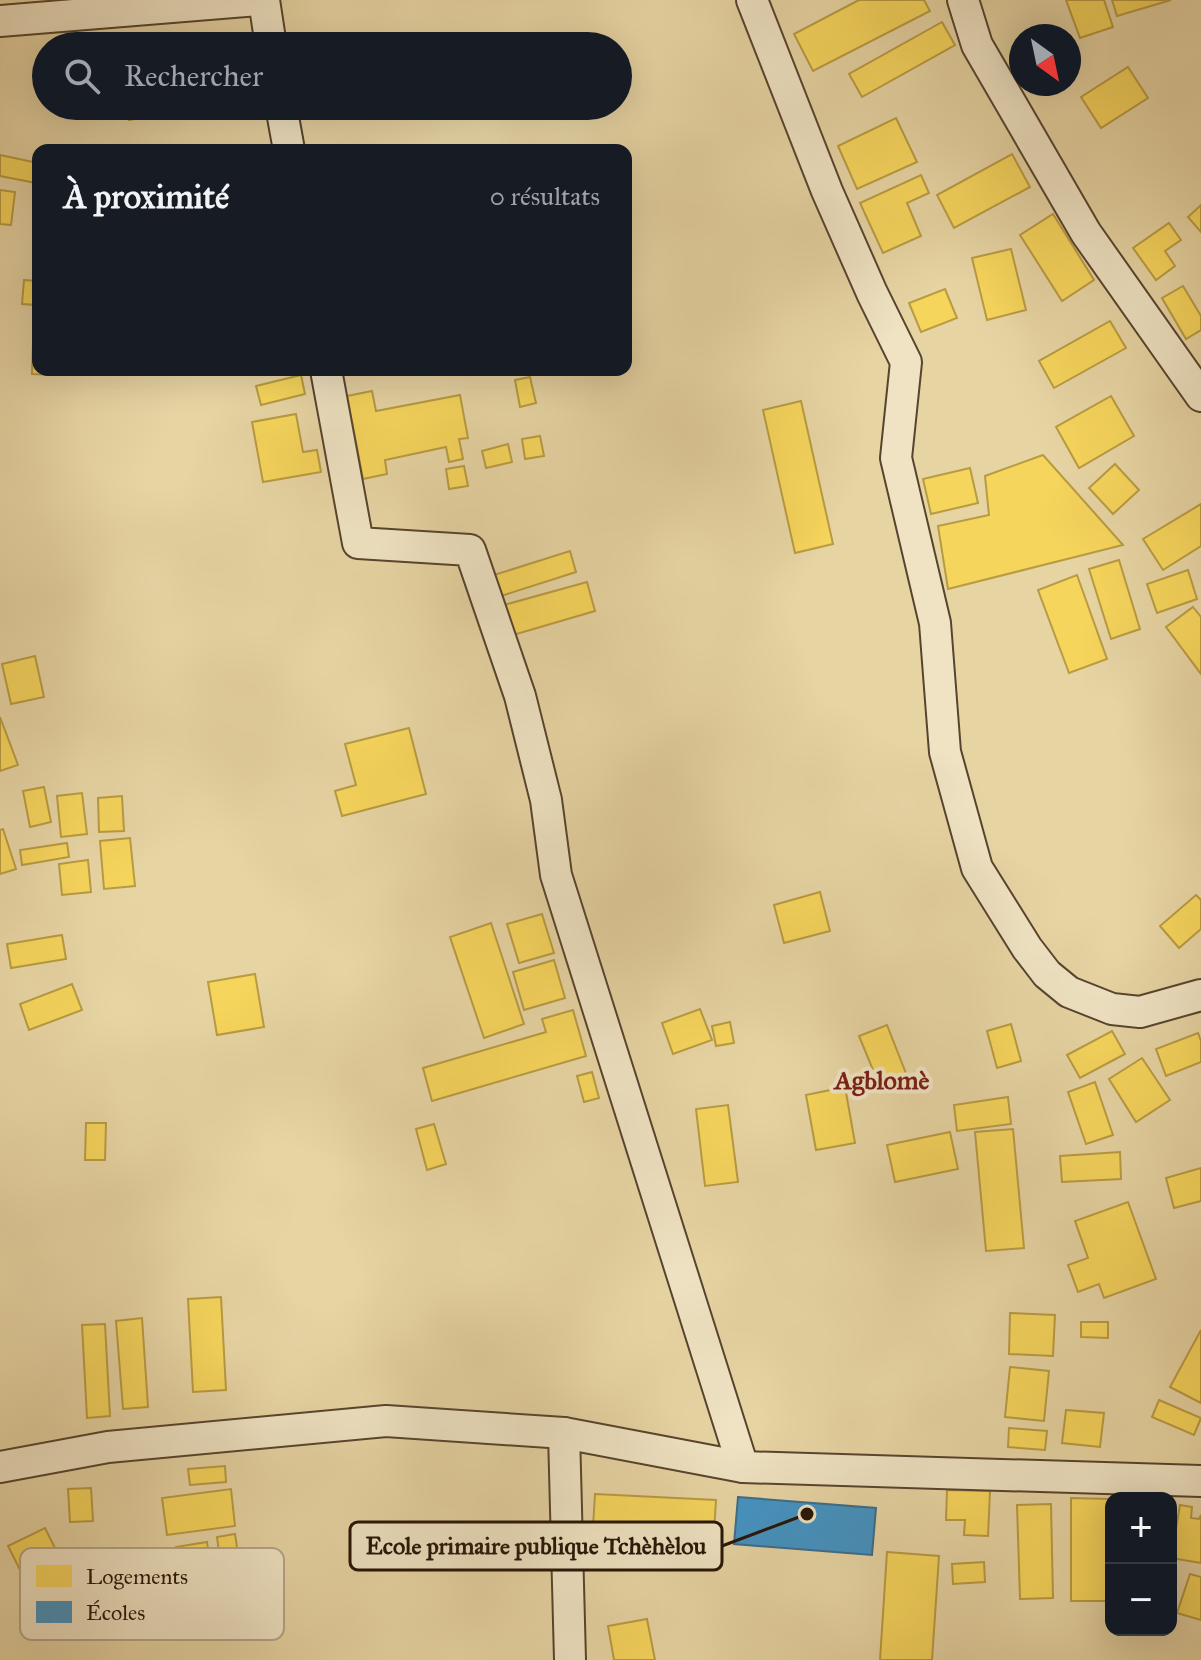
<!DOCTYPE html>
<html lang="fr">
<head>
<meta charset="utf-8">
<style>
	:root { --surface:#171b24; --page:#20242c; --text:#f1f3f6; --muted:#9ea1a6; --line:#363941 }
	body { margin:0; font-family:"IM FELL Great Primer",serif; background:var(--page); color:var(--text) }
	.controls { position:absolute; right:24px; bottom:24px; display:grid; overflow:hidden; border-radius:16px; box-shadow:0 8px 32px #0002 }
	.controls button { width:72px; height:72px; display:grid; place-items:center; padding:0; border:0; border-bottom:2px solid var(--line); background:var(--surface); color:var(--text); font:40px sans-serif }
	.compass { position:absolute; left:1009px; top:24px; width:72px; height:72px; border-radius:50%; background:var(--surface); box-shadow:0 8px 32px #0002; rotate:147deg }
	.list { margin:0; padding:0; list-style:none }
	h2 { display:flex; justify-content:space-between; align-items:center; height:104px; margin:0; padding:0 32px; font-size:34px }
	h2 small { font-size:26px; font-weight:400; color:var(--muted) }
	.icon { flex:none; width:44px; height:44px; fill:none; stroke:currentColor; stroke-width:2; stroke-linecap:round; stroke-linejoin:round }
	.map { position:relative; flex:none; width:1201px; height:1660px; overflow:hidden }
	.search { position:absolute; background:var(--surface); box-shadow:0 8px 32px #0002; left:32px; top:32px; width:600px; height:88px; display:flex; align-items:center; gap:20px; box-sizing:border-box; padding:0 28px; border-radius:44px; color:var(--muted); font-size:30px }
	.panel { position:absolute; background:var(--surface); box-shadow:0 8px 32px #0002; left:32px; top:144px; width:600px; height:232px; border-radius:16px }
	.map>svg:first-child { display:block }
	.homes { fill:#f6d55c; stroke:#b89b42; stroke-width:2 }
	.schools { fill:#4393c3; stroke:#3b6d8b; stroke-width:2 }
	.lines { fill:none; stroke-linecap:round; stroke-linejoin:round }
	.minor-casing { stroke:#57442e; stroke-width:34 }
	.minor { stroke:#efe3c3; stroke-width:30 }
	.labels { text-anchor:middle; stroke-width:8; stroke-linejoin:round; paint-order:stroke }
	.quarter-label { font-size:26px; font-weight:bold; fill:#7a1f14; stroke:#efe3c3 }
	.key { fill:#efe3c3; stroke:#b3a58b; stroke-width:2 }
	.key-label { font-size:22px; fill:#271407 }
	.leader { fill:none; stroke:#271407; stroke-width:3 }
	.callout-dot { fill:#271407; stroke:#efe3c3; stroke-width:3 }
	.callout { fill:#efe3c3; stroke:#271407; stroke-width:3 }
	.callout-label { font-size:24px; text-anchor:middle; font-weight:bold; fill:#271407 }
</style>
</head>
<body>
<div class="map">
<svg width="1201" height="1660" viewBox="0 0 1201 1660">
	<rect width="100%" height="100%" fill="#e7d4a3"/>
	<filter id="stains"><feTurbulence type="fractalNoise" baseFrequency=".0025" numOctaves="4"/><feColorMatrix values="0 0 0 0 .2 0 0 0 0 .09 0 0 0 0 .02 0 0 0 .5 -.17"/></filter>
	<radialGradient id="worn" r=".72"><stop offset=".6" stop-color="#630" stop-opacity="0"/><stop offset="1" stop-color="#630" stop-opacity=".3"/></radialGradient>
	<g class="homes">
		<polygon points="859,0 924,0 930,11 813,71 794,34"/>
		<polygon points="1066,0 1104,0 1113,27 1080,38"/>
		<polygon points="1112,0 1171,0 1117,16"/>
		<polygon points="942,22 955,45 862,97 849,74"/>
		<polygon points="1128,67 1148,98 1101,128 1081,97"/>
		<polygon points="127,106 168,106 169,113 129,120"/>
		<polygon points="896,118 917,162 857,189 838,146"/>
		<polygon points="1012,154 1030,187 954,228 937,195"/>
		<polygon points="0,155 38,163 36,183 0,176"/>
		<polygon points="921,175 929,193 907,203 921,236 883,253 860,203"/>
		<polygon points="0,190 15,192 11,225 0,224"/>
		<polygon points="1201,205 1201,232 1188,217"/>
		<polygon points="1053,214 1094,280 1062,301 1020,235"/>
		<polygon points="1169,223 1181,240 1165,251 1175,266 1156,280 1133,248"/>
		<polygon points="1011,249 1026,310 987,320 972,258"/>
		<polygon points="24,280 38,281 38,319 36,319 36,305 22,304"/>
		<polygon points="1183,286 1201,316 1201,330 1186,339 1162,298"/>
		<polygon points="945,289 957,318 921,332 909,303"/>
		<polygon points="1110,321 1126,348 1054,388 1039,361"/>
		<polygon points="33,341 38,341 38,370 56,370 56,375 32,374"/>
		<polygon points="301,375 305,394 261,405 256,386"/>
		<polygon points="530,377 536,403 520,407 515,380"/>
		<polygon points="372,391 376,411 460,395 468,438 459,439 463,459 449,462 446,447 385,460 387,474 363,479 347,396"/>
		<polygon points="1111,396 1134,436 1079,468 1056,427"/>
		<polygon points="801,401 833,544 795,553 763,410"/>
		<polygon points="296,414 303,452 317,450 321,472 263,482 252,422"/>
		<polygon points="540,436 544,456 525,459 522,439"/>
		<polygon points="508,444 512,462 486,468 482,451"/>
		<polygon points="1043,455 1123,545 948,589 938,526 989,515 985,476"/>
		<polygon points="1115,464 1139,490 1113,514 1089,488"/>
		<polygon points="464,466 468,486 449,489 446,469"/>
		<polygon points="970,468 978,503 931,514 923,479"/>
		<polygon points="1201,504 1201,546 1163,570 1143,539"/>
		<polygon points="570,551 576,572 501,596 494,575"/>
		<polygon points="1119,560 1140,629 1111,639 1089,569"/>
		<polygon points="1188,570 1197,599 1157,613 1147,584"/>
		<polygon points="1077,575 1107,659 1069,673 1038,590"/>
		<polygon points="587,582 595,611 513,635 504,605"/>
		<polygon points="1193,607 1201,617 1201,674 1166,627"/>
		<polygon points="35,656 44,697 11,704 2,664"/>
		<polygon points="0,717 18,765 0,771"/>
		<polygon points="409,728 426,794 342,816 335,791 356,785 345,744"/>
		<polygon points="44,787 51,822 30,827 23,791"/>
		<polygon points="82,793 87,834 61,837 57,796"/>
		<polygon points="122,796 124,831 99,832 98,798"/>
		<polygon points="3,829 16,869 0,874 0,830"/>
		<polygon points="130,838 135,886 104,889 100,841"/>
		<polygon points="67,843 69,857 22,865 20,850"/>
		<polygon points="88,860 91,892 62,895 59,864"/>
		<polygon points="820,892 830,931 784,943 774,905"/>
		<polygon points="1196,895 1201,900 1201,929 1179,948 1160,926"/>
		<polygon points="542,914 554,953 519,963 507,924"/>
		<polygon points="491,923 524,1024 484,1038 450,937"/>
		<polygon points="62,935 66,959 11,968 7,944"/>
		<polygon points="554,960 565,998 524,1010 513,972"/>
		<polygon points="255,974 264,1027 217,1035 208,982"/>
		<polygon points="72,984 82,1010 29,1030 20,1004"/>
		<polygon points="700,1009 712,1040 673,1054 662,1023"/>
		<polygon points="573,1010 586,1056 432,1101 423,1068 546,1032 542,1019"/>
		<polygon points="730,1022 734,1043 716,1046 712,1026"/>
		<polygon points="1011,1024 1021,1061 997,1068 987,1031"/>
		<polygon points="887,1025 907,1076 880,1087 859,1036"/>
		<polygon points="1112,1031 1125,1054 1080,1078 1067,1055"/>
		<polygon points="1198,1033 1201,1041 1201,1062 1166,1076 1156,1049"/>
		<polygon points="1142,1058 1170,1100 1136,1122 1109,1079"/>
		<polygon points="592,1072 599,1098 584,1102 577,1076"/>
		<polygon points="1095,1082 1113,1135 1086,1144 1068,1092"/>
		<polygon points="845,1087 855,1143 816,1150 806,1095"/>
		<polygon points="1008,1097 1011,1124 957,1131 954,1105"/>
		<polygon points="728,1105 738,1182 705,1186 696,1109"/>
		<polygon points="86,1123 106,1123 105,1160 85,1160"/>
		<polygon points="434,1124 446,1164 427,1170 416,1129"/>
		<polygon points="1013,1129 1024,1248 986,1251 975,1132"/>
		<polygon points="950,1132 958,1169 895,1182 887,1145"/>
		<polygon points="1120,1152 1121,1179 1062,1182 1060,1156"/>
		<polygon points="1201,1168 1201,1201 1174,1208 1166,1178"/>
		<polygon points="1128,1202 1156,1279 1104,1298 1099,1284 1078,1292 1068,1265 1088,1258 1075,1221"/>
		<polygon points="221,1297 226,1390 193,1392 188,1299"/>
		<polygon points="1010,1313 1055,1315 1053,1356 1009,1354"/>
		<polygon points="142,1318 148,1407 123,1409 116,1321"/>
		<polygon points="1081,1322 1108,1322 1108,1338 1081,1337"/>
		<polygon points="105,1324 110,1416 87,1418 82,1325"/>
		<polygon points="1201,1330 1201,1403 1170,1387"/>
		<polygon points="1010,1367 1049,1371 1044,1421 1005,1417"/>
		<polygon points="1159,1400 1201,1418 1194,1435 1152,1417"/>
		<polygon points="1066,1410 1104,1413 1100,1447 1062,1443"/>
		<polygon points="1009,1428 1047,1431 1045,1450 1008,1447"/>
		<polygon points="225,1466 226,1482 190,1485 188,1469"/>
		<polygon points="91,1488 93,1521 70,1522 68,1489"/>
		<polygon points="231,1489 235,1526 167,1535 162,1498"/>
		<polygon points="947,1490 990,1491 988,1536 964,1535 965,1520 946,1520"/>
		<polygon points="595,1494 716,1500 713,1548 592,1543"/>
		<polygon points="1071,1498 1111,1499 1111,1601 1071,1601"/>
		<polygon points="1051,1504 1053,1598 1020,1599 1017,1505"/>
		<polygon points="1180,1505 1192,1507 1191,1518 1199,1519 1201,1515 1201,1563 1171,1558"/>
		<polygon points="45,1528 70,1578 33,1596 8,1546"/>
		<polygon points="235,1534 245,1601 226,1603 217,1537"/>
		<polygon points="207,1542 215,1603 184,1607 176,1547"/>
		<polygon points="887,1552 939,1556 932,1660 880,1660"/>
		<polygon points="984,1562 985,1582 953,1584 952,1564"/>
		<polygon points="1190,1574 1201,1577 1201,1620 1177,1613"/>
		<polygon points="647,1619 655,1660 614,1660 608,1626"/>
	</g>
	<polygon class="schools" points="738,1497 876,1508 872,1555 734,1544"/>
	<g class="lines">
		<defs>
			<g id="minor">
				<polyline points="264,0 271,46"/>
				<polyline points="752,0 827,191 872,293 906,362 896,458 935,623 945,752 977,868 1027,948 1047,974 1069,992 1112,1009 1140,1012 1201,995"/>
				<polyline points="963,0 977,45 1086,233 1201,396"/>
				<polyline points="0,21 257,0"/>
				<polyline points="281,106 289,150"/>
				<polyline points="326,370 358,543 470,550 520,696 546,800 556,875 743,1467"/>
				<polyline points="564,1433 570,1660"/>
				<polyline points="0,1467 108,1447 386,1421 564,1433 743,1467 1201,1481"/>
			</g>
		</defs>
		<use href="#minor" class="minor-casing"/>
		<use href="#minor" class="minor"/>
	</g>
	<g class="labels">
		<g class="quarter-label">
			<text x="882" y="1089">Agblomè</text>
		</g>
	</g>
	<rect x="20" y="1548" width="264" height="92" rx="12" class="key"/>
	<rect x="36" y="1565" width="36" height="22" fill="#f6d55c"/>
	<rect x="36" y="1601" width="36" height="22" fill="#4393c3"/>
	<g class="key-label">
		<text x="86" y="1584">Logements</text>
		<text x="86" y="1620">Écoles</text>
	</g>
	<path class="leader" d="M807 1514L722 1546"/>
	<circle class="callout-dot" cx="807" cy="1514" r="8"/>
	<rect class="callout" x="350" y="1522" width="372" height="48" rx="8"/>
	<g class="callout-label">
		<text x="536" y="1554">Ecole primaire publique Tchèhèlou</text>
	</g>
	<rect width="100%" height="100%" filter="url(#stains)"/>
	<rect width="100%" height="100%" fill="url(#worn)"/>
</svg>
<div class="controls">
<button>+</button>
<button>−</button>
</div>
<svg class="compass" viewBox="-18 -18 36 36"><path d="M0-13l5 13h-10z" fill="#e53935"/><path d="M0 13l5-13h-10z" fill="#9ea1a6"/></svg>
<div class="search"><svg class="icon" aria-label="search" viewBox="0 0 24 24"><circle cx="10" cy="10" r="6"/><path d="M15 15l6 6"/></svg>Rechercher</div>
<section class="panel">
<h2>À proximité<small>0 résultats</small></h2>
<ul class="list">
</ul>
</section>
</div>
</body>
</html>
